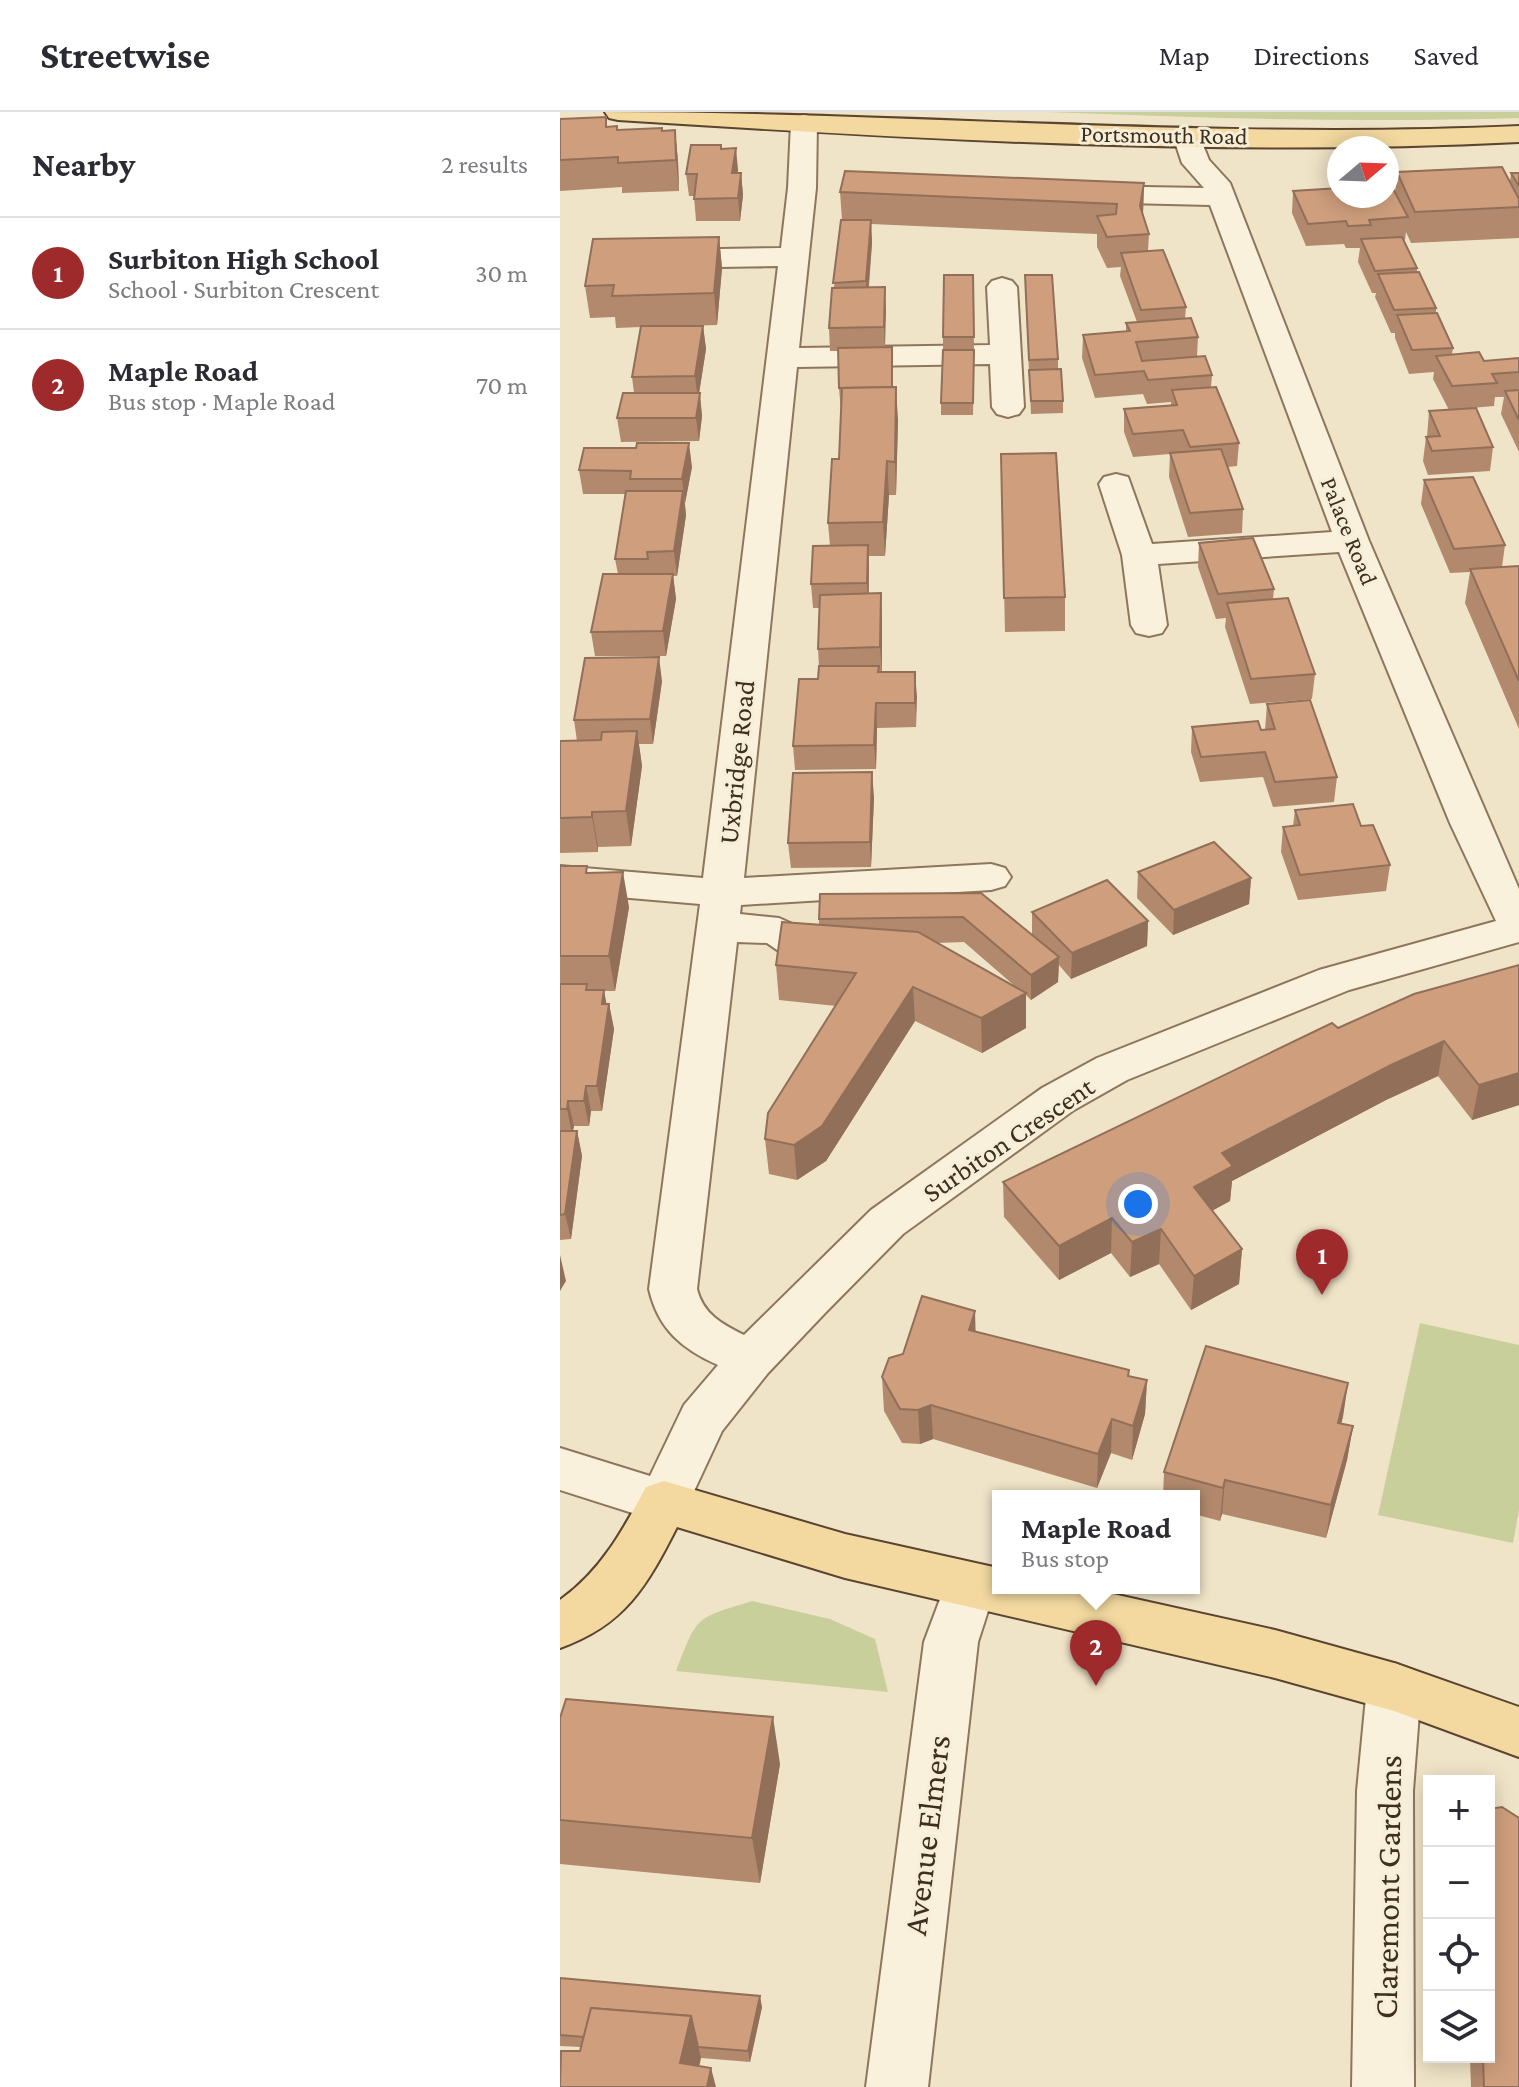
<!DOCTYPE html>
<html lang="en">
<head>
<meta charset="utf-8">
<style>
	:root { --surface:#fff; --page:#f7f7f7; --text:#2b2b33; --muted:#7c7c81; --line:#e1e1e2; --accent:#9e2a2b }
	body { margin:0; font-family:"Crimson Pro",serif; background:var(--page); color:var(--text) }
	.controls { position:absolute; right:24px; bottom:24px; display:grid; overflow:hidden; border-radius:0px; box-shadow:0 4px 20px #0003 }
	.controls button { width:72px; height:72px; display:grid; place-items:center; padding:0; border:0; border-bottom:2px solid var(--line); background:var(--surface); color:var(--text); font:40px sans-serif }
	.compass { position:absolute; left:767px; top:24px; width:72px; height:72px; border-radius:50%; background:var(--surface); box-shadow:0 4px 20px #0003; rotate:71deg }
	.you { position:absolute; left:578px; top:1092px; width:28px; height:28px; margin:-20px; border:6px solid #fff; border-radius:50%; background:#1a73e8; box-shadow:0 0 0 12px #1a73e833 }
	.badge { display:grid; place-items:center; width:52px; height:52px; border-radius:50%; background:var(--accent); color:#fff; font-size:26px; font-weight:700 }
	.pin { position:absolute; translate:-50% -66px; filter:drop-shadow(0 2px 4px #0008) }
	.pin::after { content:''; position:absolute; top:42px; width:28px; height:24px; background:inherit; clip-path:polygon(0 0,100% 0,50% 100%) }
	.popup { position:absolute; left:432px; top:1378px; width:208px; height:104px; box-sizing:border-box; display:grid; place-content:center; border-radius:0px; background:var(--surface); filter:drop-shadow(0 2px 6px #0005); font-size:26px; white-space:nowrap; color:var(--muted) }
	.popup b { font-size:30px; color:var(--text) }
	.popup::after { content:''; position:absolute; left:50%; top:100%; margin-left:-16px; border:16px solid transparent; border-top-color:var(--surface) }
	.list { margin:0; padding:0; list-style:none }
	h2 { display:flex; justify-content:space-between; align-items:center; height:104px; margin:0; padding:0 32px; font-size:34px }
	h2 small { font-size:26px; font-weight:400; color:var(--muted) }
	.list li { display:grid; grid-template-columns:52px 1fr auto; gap:24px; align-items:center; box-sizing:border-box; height:112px; padding:0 32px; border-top:2px solid var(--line) }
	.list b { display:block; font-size:30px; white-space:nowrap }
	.list p { margin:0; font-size:26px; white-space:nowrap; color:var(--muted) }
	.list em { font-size:26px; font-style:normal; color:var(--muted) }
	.icon { flex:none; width:44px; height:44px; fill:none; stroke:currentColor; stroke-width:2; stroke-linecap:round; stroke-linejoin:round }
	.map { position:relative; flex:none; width:959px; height:1975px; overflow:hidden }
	header { display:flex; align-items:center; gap:48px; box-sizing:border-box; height:112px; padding:0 40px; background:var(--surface); border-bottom:2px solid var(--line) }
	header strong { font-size:38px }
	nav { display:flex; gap:44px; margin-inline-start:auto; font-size:28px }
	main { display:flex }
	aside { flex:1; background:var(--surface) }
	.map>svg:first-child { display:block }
	.green { fill:#c9cf9b }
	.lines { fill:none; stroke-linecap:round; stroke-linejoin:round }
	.minor-casing { stroke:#8d765c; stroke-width:4 }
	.major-casing { stroke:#5b4430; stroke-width:4 }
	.minor { fill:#faf1dc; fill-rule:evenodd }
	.major { fill:#f3d9a0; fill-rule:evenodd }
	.wall { fill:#b2896c; fill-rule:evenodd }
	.shaded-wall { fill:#916f58 }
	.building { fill:#cf9f7d; stroke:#916f58; stroke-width:2 }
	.labels { text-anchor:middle; stroke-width:6; stroke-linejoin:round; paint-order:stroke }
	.far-street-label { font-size:24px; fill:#3d2e20; stroke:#f7eed8 }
	.street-label { font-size:28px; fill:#3d2e20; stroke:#f7eed8 }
	.near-street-label { font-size:34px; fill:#3d2e20; stroke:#f7eed8 }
</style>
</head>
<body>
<header>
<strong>Streetwise</strong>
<nav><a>Map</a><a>Directions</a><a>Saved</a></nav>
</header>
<main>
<aside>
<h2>Nearby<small>2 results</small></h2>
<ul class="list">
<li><span class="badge">1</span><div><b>Surbiton High School</b><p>School · Surbiton Crescent</p></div><em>30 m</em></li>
<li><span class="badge">2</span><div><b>Maple Road</b><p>Bus stop · Maple Road</p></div><em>70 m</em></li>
</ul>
</aside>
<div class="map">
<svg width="959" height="1975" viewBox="0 0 959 1975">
	<rect width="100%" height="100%" fill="#f0e4c8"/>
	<g class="green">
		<path d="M486,0H959V6C801,11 644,6 486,0Z"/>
		<polygon points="860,1211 959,1233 959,1398 953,1431 818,1403"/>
		<path d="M192,1489L270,1507L315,1527L328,1580L116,1559C138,1503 134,1507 192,1489Z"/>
	</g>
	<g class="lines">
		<defs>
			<g id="minor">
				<path d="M244,3L253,5L257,11L256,76L239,236L430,233L427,175L432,169L442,166L452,169L457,175L464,295L459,302L448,305L437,302L432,295L430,252L237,255L184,766L431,752L445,756L451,765L445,774L431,778L181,793L180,802L219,806L248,819L293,827L299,837L293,847L278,851L238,846L223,842L207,831L177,830L137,1177C143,1202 162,1212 184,1223L311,1098L482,976L537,946L759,858L936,809L890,711L779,440L598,452L607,513L602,521L589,524L576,521L571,513L562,443L539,372L544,365L556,362L568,365L592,432L772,420L650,93L524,90L514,88L510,82L514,76L524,74L644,76L622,51L613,24L617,18H637L649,48L670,71L809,429L959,777V830L789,878L567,968L514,998L343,1122L265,1201L208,1261L162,1319L122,1405L104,1411L0,1378V1336L90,1364L124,1293L158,1253C122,1237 98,1217 89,1177L140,792L0,780V754L143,766L218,154L101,156L91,153L86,147L91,141L101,138L221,136L228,76L231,11L235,5Z"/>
				<polygon points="410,1451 429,1458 436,1474 418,1530 368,1975 306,1975 364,1530 391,1458"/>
				<polygon points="834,1551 853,1558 861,1575 853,1679 854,1975 792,1975 797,1679 807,1575 815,1558"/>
			</g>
			<g id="major">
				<path d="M45,0C349,0 654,28 959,14V30C659,45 357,27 58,8L49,6Z"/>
				<path d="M104,1369L285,1422L438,1456V1476H526L715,1518L834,1551L959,1595V1645L834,1599L715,1566L285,1466L117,1415C87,1474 65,1513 0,1536V1488C41,1459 63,1418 86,1375Z"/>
			</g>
		</defs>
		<use href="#minor" class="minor-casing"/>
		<use href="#major" class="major-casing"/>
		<use href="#minor" class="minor"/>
		<use href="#major" class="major"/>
	</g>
	<g class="wall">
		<polygon points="0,7 47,15 57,18 115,18 118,49 119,79 62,81 62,75 0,79"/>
		<polygon points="162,37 178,58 177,61 181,61 183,83 180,109 136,109 134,84 129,84 126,62"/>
		<polygon points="837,60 950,70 951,61 959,61 959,126 851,131 846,120 845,128 844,128 857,156 857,160 876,196 876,201 893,236 892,242 924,249 959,246 959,340 941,302 944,285 935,285 934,294 889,298 873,267 874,260 849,262 835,226 835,221 831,221 815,185 816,181 812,181 798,150 800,136 786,136 784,132 746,134 732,101 733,79 835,80"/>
		<polygon points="584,71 583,102 589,122 588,139 626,195 625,207 638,225 637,245 652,263 651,275 679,331 677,354 668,355 683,397 682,421 628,425 609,365 610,342 573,345 564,320 564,297 611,293 611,290 587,292 583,282 535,286 522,246 523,223 566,220 566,211 577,210 560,164 561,155 547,156 537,135 537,122 311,112 312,131 309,175 325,175 325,235 338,308 336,383 329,383 325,444 309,444 309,482 321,481 322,506 322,560 355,560 356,615 317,616 316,657 235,658 233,634 258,567 259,554 258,537 259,496 253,496 251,472 270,434 268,411 279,347 281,300 279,276 278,239 270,239 269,216 282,108 280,80"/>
		<polygon points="159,125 162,156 157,213 122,214 143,214 146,237 139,281 142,304 139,329 61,330 57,306 74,281 72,265 81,215 56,216 55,205 30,206 25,174"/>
		<polygon points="413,163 414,237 383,237 383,225"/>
		<polygon points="465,175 498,247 498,257 503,289 503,301 471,302"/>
		<polygon points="414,250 413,303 381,303 381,291"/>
		<polygon points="869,299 933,335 930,359 868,363 863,349 866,325 867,325"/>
		<polygon points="441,342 505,485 505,519 445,520"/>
		<polygon points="132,355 125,391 126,403 117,464 113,464 116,487 106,544 35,544 31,520 58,462 55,447 65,382 23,382 19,358"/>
		<polygon points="864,368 945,433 942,455 959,454 959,617 905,491 910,460 890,461 861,392"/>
		<polygon points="639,431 714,477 713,487 755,562 752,587 690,592 665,515 666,506 656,507 638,455"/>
		<polygon points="102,569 93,632 79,632 82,654 71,734 38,735 38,740 0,741 0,629 17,629 14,608"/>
		<polygon points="707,592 777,665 774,690 713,695 703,665 640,670 631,640 632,615 705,618"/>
		<polygon points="314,685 311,755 231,756 228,731"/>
		<polygon points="735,698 830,753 826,779 738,788 721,740 723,715 733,714"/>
		<polygon points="0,754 28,761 69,795 55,879 44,879 46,892 49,892 54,917 42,999 31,999 29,1014 14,1014 13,1019 17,1019 22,1044 11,1127 0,1128"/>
		<polygon points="578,760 691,766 689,792 613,823 577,786"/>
		<path d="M421,781L472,823V800L588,809L587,834L511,867L499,853L498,870L471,888L466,883V916L422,941L355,909L266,1049L237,1068L209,1062L205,1027L276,894L219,888L216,853L259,813V807ZM404,830L457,876L377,831Z"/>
		<polygon points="959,853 959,993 912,1008 878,964 826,988 672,1069 670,1089 652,1098 682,1137 679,1172 631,1198 599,1152 570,1165 551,1141 499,1168 444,1105 443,1070 778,916"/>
		<polygon points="416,1220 569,1264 587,1268 585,1302 572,1348 551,1341 537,1376 373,1327 360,1332 342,1331 324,1299 322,1265"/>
		<polygon points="788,1271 781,1311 793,1314 787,1348 766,1426 662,1402 660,1409 634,1402 634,1384 603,1384 604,1360"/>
		<polygon points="0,1606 220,1652 200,1771 0,1752"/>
		<polygon points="0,1866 202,1895 190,1950 141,1946 20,1939 21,1935 0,1934"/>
		<polygon points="910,1945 929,1945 959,1975 911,1975"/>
	</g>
	<g class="shaded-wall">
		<polygon points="115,18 118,49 119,79 116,48"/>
		<polygon points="176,36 178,58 174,83 172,61"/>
		<polygon points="181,61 183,83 180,109 178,86"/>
		<polygon points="584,71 583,102 579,126 580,94"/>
		<polygon points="311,108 312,131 307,192 306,169"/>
		<polygon points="159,125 162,156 157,213 154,181"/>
		<polygon points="325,175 326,198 325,238 324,215"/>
		<polygon points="143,214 146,237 138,288 135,264"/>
		<polygon points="336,275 338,308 336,383 335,350"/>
		<polygon points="140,281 142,304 139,329 136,306"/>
		<polygon points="129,331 132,355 125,391 122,367"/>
		<polygon points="327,349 329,383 325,444 323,410"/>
		<polygon points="123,379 126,403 117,464 114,439"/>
		<polygon points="308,433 309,458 308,495 307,471"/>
		<polygon points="113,462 116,487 106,544 103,519"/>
		<polygon points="321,481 322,506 322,560 320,535"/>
		<polygon points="99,545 102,569 93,632 90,607"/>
		<polygon points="355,560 357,585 356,615 355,591"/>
		<polygon points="316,591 317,616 316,657 314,633"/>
		<polygon points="77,619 82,654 71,734 66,699"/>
		<polygon points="312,660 314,685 311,755 310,730"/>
		<polygon points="32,700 38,735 38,740 32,705"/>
		<polygon points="63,760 69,795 55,879 49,844"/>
		<polygon points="691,766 689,792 613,823 614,798"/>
		<polygon points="588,809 587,834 511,867 512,841"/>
		<polygon points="499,845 498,870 471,888 471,863"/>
		<polygon points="353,875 355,909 266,1049 237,1068 234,1033"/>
		<polygon points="44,878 48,900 49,892 54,917 42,999 37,974 42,892"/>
		<polygon points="466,881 466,916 422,941 421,906"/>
		<polygon points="884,929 878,964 826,988 672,1069 670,1089 632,1110 634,1075 662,1041 831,953"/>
		<polygon points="959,961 959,993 912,1008 919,973"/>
		<polygon points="26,974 31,999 29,1014 24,989"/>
		<polygon points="8,989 14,1014 12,1022 7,997"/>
		<polygon points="17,1019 22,1044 11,1127 5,1102"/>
		<polygon points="552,1106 551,1141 499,1168 499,1134"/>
		<polygon points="601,1117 599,1152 570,1165 572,1130"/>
		<polygon points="682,1137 679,1172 631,1198 634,1164"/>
		<polygon points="0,1143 6,1169 0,1179"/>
		<polygon points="415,1199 416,1233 409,1218"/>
		<polygon points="587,1268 585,1302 572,1348 573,1314"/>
		<polygon points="788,1271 783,1305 773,1344 778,1311"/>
		<polygon points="371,1293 373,1327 360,1332 358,1298"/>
		<polygon points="552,1307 551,1341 537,1376 538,1342"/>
		<polygon points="793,1314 787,1348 766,1426 771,1393"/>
		<polygon points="665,1368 662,1402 660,1409 663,1376"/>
		<polygon points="213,1605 220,1652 200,1771 192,1726"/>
		<polygon points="200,1884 202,1895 190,1950 188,1939"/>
		<polygon points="131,1904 141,1946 135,1975 120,1951"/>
		<polygon points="151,1956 156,1975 147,1975"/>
	</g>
	<g class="building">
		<polygon points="46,5 46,15 57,14 57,18 102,16 102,19 115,18 116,48 58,51 58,45 0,48 0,7"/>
		<polygon points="131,33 161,33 161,37 176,36 172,61 181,61 178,86 134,87 137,62 126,62"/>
		<polygon points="942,55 959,87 959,95 855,100 837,60"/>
		<polygon points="285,59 584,71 580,94 589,122 547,125 537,104 556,102 557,92 280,80"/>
		<polygon points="951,61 959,61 959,74"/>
		<polygon points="827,73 831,73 848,105 809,108 811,113 788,114 786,109 748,112 733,79 779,76 779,84 827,84"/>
		<polygon points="281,108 311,108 306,169 273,171"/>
		<polygon points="159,125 154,181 52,184 54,173 25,174 33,127"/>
		<polygon points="842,125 857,156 815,159 801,127"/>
		<polygon points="603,138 626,195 581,198 561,141"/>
		<polygon points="859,160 876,196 834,198 818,162"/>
		<polygon points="384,163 413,163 414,225 383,225"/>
		<polygon points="465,163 492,163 498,247 469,248"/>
		<polygon points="325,175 324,215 269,216 272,176"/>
		<polygon points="877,201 893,236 852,238 837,203"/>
		<polygon points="631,206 638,225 576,230 582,249 645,244 652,263 588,268 584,259 535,263 523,223 570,219 566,211"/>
		<polygon points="81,214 143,214 135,264 72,265"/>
		<polygon points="332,235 332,275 279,276 278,236"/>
		<polygon points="383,238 414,238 413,291 381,291"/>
		<polygon points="919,240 924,249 959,246 959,260 932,262 937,271 892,274 876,244"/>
		<polygon points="501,257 503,289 471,289 469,258"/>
		<polygon points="336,275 335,350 327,349 323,410 268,411 272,347 279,347 282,276"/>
		<polygon points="656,275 679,331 630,335 623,318 573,322 564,297 617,293 612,278"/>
		<polygon points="959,278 959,308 945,279"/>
		<polygon points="63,281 140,281 136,306 57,306"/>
		<polygon points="916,296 933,335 872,339 866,325 880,324 869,299"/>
		<polygon points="77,331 129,331 122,367 70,367 71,359 19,358 24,336 76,336"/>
		<polygon points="661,337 683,397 630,401 610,341"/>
		<polygon points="496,341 505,485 444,486 441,342"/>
		<polygon points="913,365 945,433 894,437 864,368"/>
		<polygon points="66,379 123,379 114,439 87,440 88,447 55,447"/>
		<polygon points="693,426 714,477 658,482 639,431"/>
		<polygon points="308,433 307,471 251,472 253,434"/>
		<polygon points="959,454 959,569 910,457"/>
		<polygon points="43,462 113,462 103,519 31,520"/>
		<polygon points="321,481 320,535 258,537 260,483"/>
		<polygon points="728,486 755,562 691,567 667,491"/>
		<polygon points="99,545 90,607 14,608 25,546"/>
		<polygon points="259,554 319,554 318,560 355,560 355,591 316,591 314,633 233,634 239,567 258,567"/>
		<polygon points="750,588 777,665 715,670 705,640 641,645 632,615 698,609 701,618 715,617 707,592"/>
		<polygon points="77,619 66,699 32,700 32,705 0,706 0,629 41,628 42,620"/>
		<polygon points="312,660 310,730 228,731 233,661"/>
		<polygon points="793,692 801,714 813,713 830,753 740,763 723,715 740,713 735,698"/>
		<polygon points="654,730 691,766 614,798 578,760"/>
		<polygon points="0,754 27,754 26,761 63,760 49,844 0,844"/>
		<polygon points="547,768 588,809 512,841 472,800"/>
		<polygon points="421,781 499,845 471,863 403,805 259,807 260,782"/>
		<polygon points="222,810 358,820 466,881 421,906 353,875 262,1014 234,1033 205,1027 208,1001 296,861 216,853"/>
		<polygon points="959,853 959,961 919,973 884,929 831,953 662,1041 673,1054 634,1075 682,1137 634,1164 601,1117 572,1130 552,1106 499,1134 443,1070 772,911 778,916 854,882"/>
		<polygon points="0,872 27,872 26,878 44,878 42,892 49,892 37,974 26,974 24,989 8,989 7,997 0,997"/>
		<polygon points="0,1019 17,1019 5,1102 0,1103"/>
		<polygon points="362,1184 415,1199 409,1218 569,1258 568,1264 587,1268 573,1314 552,1307 538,1342 371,1293 358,1298 340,1297 322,1265 329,1246 343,1242"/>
		<polygon points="646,1234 788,1271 778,1311 793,1314 771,1393 665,1368 663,1376 604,1360"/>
		<polygon points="6,1587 213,1605 192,1726 0,1708 0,1606"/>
		<polygon points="942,1695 959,1706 959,1975 924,1975 923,1945 929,1945 929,1697"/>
		<polygon points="0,1866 200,1884 188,1939 138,1935 131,1904 31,1896 24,1925 0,1923"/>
		<polygon points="31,1896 131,1904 120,1951 151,1956 147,1975 0,1975 1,1939 20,1939"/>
	</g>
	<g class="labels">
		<g class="far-street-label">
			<text transform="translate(604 23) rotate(1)" y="8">Portsmouth Road</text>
			<text transform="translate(789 419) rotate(68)" y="8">Palace Road</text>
		</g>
		<g class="street-label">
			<text transform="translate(176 650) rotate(-84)" y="10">Uxbridge Road</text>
			<text transform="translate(448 1027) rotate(-34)" y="10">Surbiton Crescent</text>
		</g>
		<g class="near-street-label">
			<text transform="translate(366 1723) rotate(-83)" y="12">Avenue Elmers</text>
			<text transform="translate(827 1775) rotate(-89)" y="12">Claremont Gardens</text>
		</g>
	</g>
</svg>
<div class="controls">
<button>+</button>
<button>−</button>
<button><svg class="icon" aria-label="locate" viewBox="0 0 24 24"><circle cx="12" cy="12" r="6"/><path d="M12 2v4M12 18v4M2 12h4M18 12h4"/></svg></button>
<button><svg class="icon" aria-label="layers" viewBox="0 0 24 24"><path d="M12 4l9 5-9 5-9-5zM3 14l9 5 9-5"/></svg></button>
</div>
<svg class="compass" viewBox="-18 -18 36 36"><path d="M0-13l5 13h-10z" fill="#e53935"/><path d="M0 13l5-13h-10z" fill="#7c7c81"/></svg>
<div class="you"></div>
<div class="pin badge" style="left:762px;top:1183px">1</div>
<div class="pin badge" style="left:536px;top:1574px">2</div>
<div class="popup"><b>Maple Road</b>Bus stop</div>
</div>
</main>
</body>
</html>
